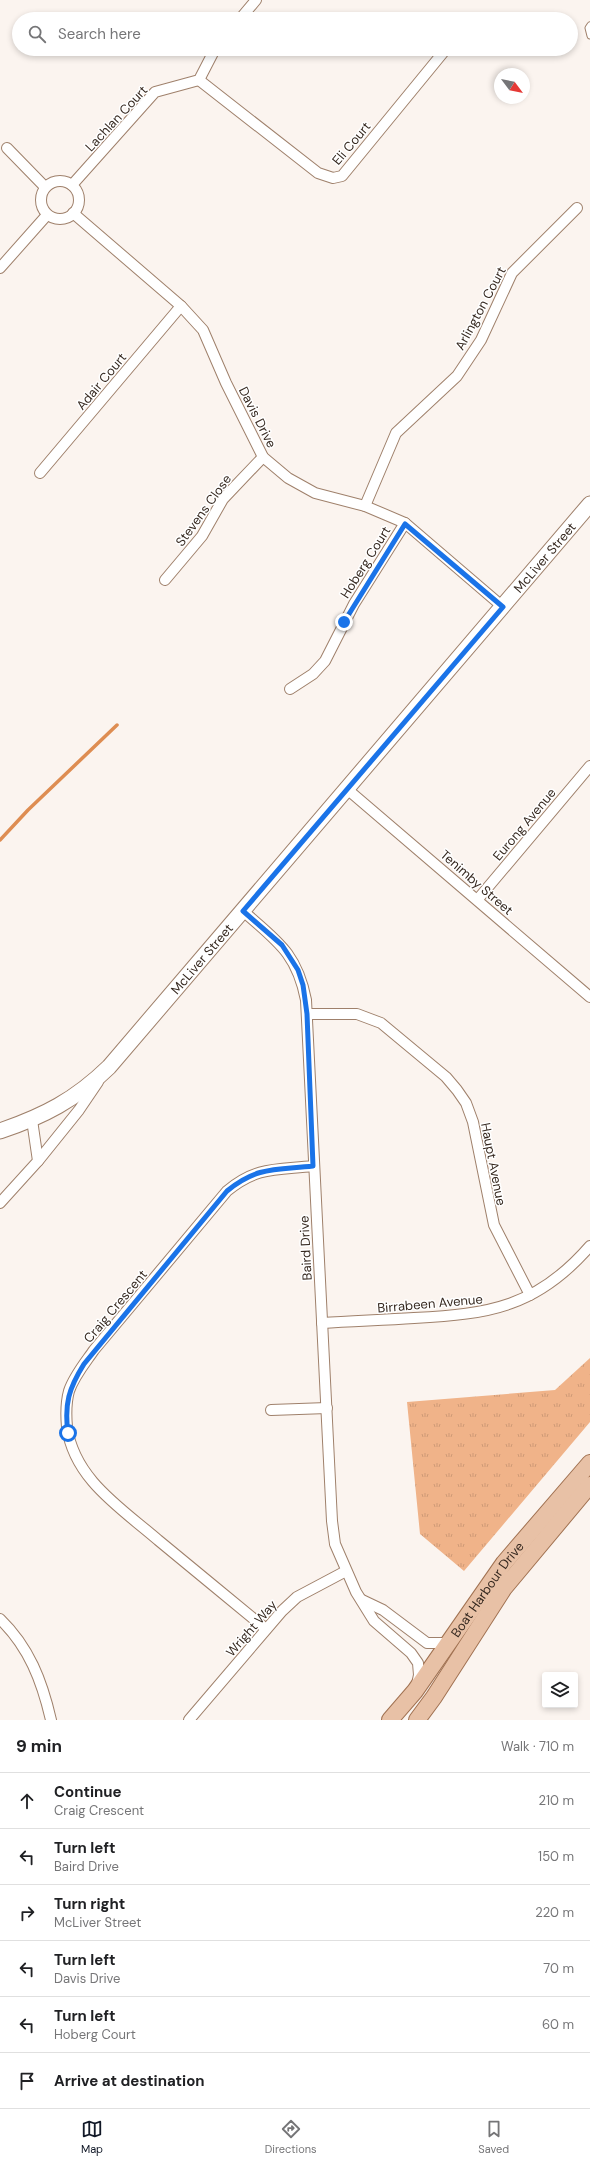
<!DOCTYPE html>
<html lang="en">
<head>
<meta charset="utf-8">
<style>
	:root { --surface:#fff; --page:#f2f2f2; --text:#202124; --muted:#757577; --line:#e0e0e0; --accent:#111827 }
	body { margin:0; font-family:"DM Sans",sans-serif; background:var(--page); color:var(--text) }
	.controls { position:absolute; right:12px; bottom:12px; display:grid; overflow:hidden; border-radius:4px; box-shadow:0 2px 6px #0003 }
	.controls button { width:36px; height:36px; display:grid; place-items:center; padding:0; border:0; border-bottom:1px solid var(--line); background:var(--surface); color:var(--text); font:20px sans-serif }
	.compass { position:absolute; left:494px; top:68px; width:36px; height:36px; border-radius:50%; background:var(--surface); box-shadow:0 2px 6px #0003; rotate:122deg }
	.stop { position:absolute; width:12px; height:12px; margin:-9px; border:3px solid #1a73e8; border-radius:50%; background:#fff }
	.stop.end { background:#1a73e8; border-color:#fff; box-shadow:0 1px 4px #0008 }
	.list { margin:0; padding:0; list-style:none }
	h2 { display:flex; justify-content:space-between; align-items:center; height:52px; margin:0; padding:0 16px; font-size:17px }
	h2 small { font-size:13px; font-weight:400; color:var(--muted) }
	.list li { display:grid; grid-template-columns:26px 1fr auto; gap:12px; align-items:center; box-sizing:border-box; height:56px; padding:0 16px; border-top:1px solid var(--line) }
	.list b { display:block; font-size:15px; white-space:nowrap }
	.list p { margin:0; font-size:13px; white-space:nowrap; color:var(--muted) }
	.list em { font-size:13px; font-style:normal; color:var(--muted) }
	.icon { flex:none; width:22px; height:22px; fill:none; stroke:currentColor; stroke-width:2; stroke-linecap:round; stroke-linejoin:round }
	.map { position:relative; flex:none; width:590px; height:1720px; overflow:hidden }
	.search { position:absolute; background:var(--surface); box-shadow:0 2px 6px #0003; left:12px; right:12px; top:12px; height:44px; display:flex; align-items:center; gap:10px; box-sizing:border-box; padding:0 14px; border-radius:22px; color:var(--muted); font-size:15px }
	.sheet { height:388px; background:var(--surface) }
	nav { display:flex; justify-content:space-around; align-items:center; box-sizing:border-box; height:56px; border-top:1px solid var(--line); background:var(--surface); font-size:11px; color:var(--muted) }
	nav a { display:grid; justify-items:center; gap:2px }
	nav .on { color:var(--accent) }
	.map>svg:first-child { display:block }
	.grass { fill:url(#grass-tufts) }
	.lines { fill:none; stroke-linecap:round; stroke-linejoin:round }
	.stream { stroke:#de8d52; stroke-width:3.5 }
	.lane-casing { stroke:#9f806b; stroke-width:7 }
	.street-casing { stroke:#9f806b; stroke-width:12 }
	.secondary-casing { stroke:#9f806b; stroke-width:17 }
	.primary-casing { stroke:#a07151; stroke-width:18 }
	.lane { stroke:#fff; stroke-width:5 }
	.street { stroke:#fff; stroke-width:10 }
	.secondary { stroke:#fff; stroke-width:15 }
	.primary { stroke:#e8c1a6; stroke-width:16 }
	.route { stroke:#1a73e8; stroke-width:5 }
	.labels { text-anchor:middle; stroke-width:3; stroke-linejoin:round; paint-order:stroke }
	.street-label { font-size:13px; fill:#362920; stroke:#fff }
</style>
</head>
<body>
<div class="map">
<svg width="590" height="1720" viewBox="0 0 590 1720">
	<defs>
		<pattern id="grass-tufts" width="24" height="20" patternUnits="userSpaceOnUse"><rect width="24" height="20" fill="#f0b389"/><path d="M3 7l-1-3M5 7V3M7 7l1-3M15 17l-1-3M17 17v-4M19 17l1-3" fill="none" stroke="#ce9a76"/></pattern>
	</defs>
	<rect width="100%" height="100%" fill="#fbf4ef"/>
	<polygon class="grass" points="590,1358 590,1422 464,1571 420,1534 407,1402 555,1390"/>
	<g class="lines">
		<polyline class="stream" points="0,840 28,810 117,725"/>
		<defs>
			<polyline id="lane" points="590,25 588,28 590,36"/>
			<g id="street">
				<polyline points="240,19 256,0"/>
				<polyline points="199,80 318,173 333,178 342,176 446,49"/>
				<polyline points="7,148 45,187"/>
				<circle cx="60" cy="200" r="19"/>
				<polyline points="72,185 155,92 199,80 215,49"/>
				<polyline points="73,213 181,306 203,330 226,383 263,457 288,478 315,493 365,506 405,523 503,607"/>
				<polyline points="0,268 47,215"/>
				<polyline points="40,473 181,306"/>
				<polyline points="365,506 396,433 457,376 481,340 512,273 577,208"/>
				<polyline points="165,580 202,536 223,499 263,457"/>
				<polyline points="290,689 313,674 325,661 354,604 405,523"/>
				<polyline points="347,789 590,997"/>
				<polyline points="478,899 590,766"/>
				<path d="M243,911C277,941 297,953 306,1000L332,1521L335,1544L356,1592L374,1621L411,1653L418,1663L419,1675L417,1684"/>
				<polyline points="307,1014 357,1014 381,1023 446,1077 457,1090 466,1103 473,1122 494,1225 530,1295"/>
				<polyline points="38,1161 79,1110 98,1082"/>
				<polyline points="0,1203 38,1161 32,1120"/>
				<path d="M322,1323C353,1321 383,1320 414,1318C490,1314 537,1307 590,1246"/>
				<polyline points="271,1410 327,1408"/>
				<polyline points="362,1600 383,1610 427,1643 448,1643"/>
				<path d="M0,1619C29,1647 42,1681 51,1720"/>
				<path d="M266,1629C230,1599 194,1570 158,1540C121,1508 74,1479 67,1427C66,1416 66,1402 69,1391C74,1376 85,1363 94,1350L227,1191C257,1166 277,1170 313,1166"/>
				<polyline points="189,1720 282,1611 297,1597 346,1571"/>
			</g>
			<g id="secondary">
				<path id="s1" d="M0,1131C44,1116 75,1100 109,1067L590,504"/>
			</g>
			<g id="primary">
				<path id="s2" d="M390,1720L415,1691L504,1563L590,1463"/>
				<polyline points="417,1720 434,1697 504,1588 590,1485"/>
			</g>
		</defs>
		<use href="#lane" class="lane-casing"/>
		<use href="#street" class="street-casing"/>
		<use href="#secondary" class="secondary-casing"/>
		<use href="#primary" class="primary-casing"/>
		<use href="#lane" class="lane"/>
		<use href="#street" class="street"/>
		<use href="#secondary" class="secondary"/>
		<use href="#primary" class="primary"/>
	</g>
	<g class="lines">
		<path class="route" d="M68,1433C64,1404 69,1388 84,1364L227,1191C257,1166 277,1170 313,1166L307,1014L303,985L298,970L282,945L243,911L503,607L405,524L344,622"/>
	</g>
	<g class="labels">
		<g class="street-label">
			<text transform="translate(116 118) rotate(-47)" y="5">Lachlan Court</text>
			<text transform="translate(351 143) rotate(-50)" y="5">Eli Court</text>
			<text transform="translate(480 308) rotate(-62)" y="5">Arlington Court</text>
			<text transform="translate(101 381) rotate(-50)" y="5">Adair Court</text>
			<text transform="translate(258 417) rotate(63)" y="5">Davis Drive</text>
			<text transform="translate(203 510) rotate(-54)" y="5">Stevens Close</text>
			<text dy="5" stroke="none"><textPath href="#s1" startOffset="798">McLiver Street</textPath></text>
			<text transform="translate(365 562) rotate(-58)" y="5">Hoberg Court</text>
			<text transform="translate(524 824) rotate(-50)" y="5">Eurong Avenue</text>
			<text transform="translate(477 882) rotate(41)" y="5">Tenimby Street</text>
			<text dy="5" stroke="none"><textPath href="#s1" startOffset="270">McLiver Street</textPath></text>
			<text transform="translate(494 1164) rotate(79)" y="5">Haupt Avenue</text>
			<text transform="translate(305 1248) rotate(-93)" y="5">Baird Drive</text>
			<text transform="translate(430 1303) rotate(-5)" y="5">Birrabeen Avenue</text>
			<text transform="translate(115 1306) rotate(-50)" y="5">Craig Crescent</text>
			<text dy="5" stroke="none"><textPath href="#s2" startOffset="163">Boat Harbour Drive</textPath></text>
			<text transform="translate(251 1628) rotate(-49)" y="5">Wright Way</text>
		</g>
	</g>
</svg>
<div class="controls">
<button><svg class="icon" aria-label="layers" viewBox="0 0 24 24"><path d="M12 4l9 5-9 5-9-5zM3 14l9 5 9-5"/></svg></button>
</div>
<svg class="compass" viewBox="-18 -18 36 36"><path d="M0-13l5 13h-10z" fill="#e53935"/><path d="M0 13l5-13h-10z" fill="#757577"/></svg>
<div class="stop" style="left:68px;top:1433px"></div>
<div class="stop end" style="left:344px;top:622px"></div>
<div class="search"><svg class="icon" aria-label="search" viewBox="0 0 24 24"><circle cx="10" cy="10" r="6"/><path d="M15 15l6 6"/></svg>Search here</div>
</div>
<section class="sheet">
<h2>9 min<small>Walk · 710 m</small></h2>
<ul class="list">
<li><svg class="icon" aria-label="ahead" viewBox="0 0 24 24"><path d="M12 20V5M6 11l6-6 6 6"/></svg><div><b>Continue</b><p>Craig Crescent</p></div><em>210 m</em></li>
<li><svg class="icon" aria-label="left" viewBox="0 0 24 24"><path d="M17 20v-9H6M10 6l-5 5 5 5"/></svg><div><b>Turn left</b><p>Baird Drive</p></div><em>150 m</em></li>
<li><svg class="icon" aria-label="right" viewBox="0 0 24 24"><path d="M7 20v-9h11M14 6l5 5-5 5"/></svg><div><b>Turn right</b><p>McLiver Street</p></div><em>220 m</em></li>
<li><svg class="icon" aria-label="left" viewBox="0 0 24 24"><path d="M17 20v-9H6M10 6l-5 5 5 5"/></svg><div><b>Turn left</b><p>Davis Drive</p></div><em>70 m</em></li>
<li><svg class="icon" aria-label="left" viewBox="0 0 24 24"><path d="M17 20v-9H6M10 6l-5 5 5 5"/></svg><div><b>Turn left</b><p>Hoberg Court</p></div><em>60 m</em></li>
<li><svg class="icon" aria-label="arrive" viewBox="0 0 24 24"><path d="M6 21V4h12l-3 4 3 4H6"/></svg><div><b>Arrive at destination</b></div></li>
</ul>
</section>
<nav>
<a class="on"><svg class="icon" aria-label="map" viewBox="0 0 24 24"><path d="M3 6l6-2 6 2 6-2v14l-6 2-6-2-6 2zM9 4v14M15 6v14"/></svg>Map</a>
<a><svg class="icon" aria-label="directions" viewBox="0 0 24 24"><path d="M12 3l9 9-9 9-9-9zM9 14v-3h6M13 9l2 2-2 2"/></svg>Directions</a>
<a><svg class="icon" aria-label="saved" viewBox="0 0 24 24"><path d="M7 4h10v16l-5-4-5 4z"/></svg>Saved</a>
</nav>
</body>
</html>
